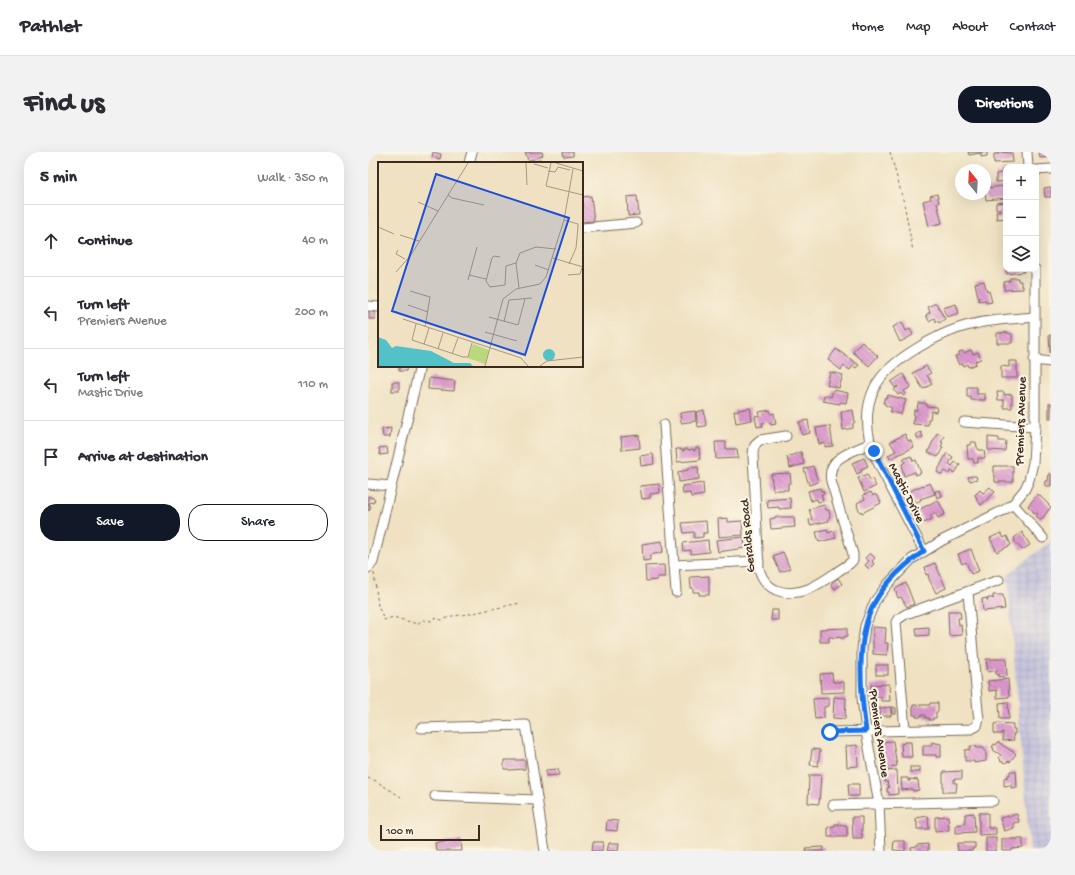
<!DOCTYPE html>
<html lang="en">
<head>
<meta charset="utf-8">
<style>
	:root { --surface:#fff; --page:#f2f2f3; --text:#2b2b33; --muted:#7c7c81; --line:#e1e1e2; --accent:#111827 }
	body { margin:0; font-family:"Gochi Hand",sans-serif; background:var(--page); color:var(--text) }
	.controls { position:absolute; right:12px; top:12px; display:grid; overflow:hidden; border-radius:8px; box-shadow:0 4px 16px #0002 }
	.controls button { width:36px; height:36px; display:grid; place-items:center; padding:0; border:0; border-bottom:1px solid var(--line); background:var(--surface); color:var(--text); font:20px sans-serif }
	.compass { position:absolute; left:587px; top:12px; width:36px; height:36px; border-radius:50%; background:var(--surface); box-shadow:0 4px 16px #0002; rotate:342deg }
	.scale { position:absolute; left:12px; bottom:10px; width:100px; box-sizing:border-box; padding-left:4px; border:2px solid #3b2a1e; border-top:0; font-size:11px; line-height:14px; white-space:nowrap; color:#3b2a1e; -webkit-text-stroke:3px #fcf5e5; paint-order:stroke }
	.stop { position:absolute; width:12px; height:12px; margin:-9px; border:3px solid #1a73e8; border-radius:50%; background:#fff }
	.stop.end { background:#1a73e8; border-color:#fff; box-shadow:0 1px 4px #0008 }
	.list { margin:0; padding:0; list-style:none }
	h2 { display:flex; justify-content:space-between; align-items:center; height:52px; margin:0; padding:0 16px; font-size:17px }
	h2 small { font-size:13px; font-weight:400; color:var(--muted) }
	.list li { display:grid; grid-template-columns:26px 1fr auto; gap:12px; align-items:center; box-sizing:border-box; height:72px; padding:0 16px; border-top:1px solid var(--line) }
	.list b { display:block; font-size:15px; white-space:nowrap }
	.list p { margin:0; font-size:13px; white-space:nowrap; color:var(--muted) }
	.list em { font-size:13px; font-style:normal; color:var(--muted) }
	.actions { display:flex; gap:8px; padding:12px 16px }
	.actions a { flex:1; padding:9px 0; border:1px solid var(--accent); border-radius:16px; text-align:center; font-size:14px; color:var(--accent) }
	.actions .main { background:var(--accent); color:#fff }
	.icon { flex:none; width:22px; height:22px; fill:none; stroke:currentColor; stroke-width:2; stroke-linecap:round; stroke-linejoin:round }
	.map { position:relative; flex:none; width:683px; height:699px; overflow:hidden; border-radius:16px }
	header { display:flex; align-items:center; gap:24px; box-sizing:border-box; height:56px; padding:0 20px; background:var(--surface); border-bottom:1px solid var(--line) }
	header strong { font-size:19px }
	nav { display:flex; gap:22px; margin-inline-start:auto; font-size:14px }
	.intro { display:flex; align-items:center; justify-content:space-between; box-sizing:border-box; height:96px; padding:0 24px }
	h1 { margin:0; font-size:28px }
	.button { padding:10px 18px; border-radius:16px; background:var(--accent); color:#fff; font-size:14px; font-weight:700 }
	main { display:flex; gap:24px; padding:0 24px }
	aside { flex:1; background:var(--surface); border-radius:16px; box-shadow:0 4px 16px #0002 }
	.map>svg:first-child { display:block }
	.industrial { fill:url(#industrial-grid) }
	.building { fill:url(#building-back-hatch) }
	.lines { fill:none; stroke-linecap:round; stroke-linejoin:round }
	.minor-casing { stroke:#7a6a57; stroke-width:11 }
	.path { stroke:#7a6a57; stroke-width:1; stroke-dasharray:3 3; stroke-linecap:butt }
	.minor { stroke:#fff; stroke-width:9 }
	.route { stroke:#1a73e8; stroke-width:5 }
	.labels { text-anchor:middle; stroke-width:4; stroke-linejoin:round; paint-order:stroke }
	.street-label { font-size:13px; fill:#3b2a1e; stroke:#fcf5e5 }
	.inset-road { fill:none; stroke:#a79880; stroke-width:1 }
	.view { fill:#1d4ed8; fill-opacity:0.15; stroke:#1d4ed8; stroke-width:2 }
	.inset-edge { fill:none; stroke:#3b2a1e; stroke-width:2 }
</style>
</head>
<body>
<header>
<strong>Pathlet</strong>
<nav><a>Home</a><a>Map</a><a>About</a><a>Contact</a></nav>
</header>
<div class="intro"><h1>Find us</h1><a class="button">Directions</a></div>
<main>
<aside>
<h2>5 min<small>Walk · 350 m</small></h2>
<ul class="list">
<li><svg class="icon" aria-label="ahead" viewBox="0 0 24 24"><path d="M12 20V5M6 11l6-6 6 6"/></svg><div><b>Continue</b></div><em>40 m</em></li>
<li><svg class="icon" aria-label="left" viewBox="0 0 24 24"><path d="M17 20v-9H6M10 6l-5 5 5 5"/></svg><div><b>Turn left</b><p>Premiers Avenue</p></div><em>200 m</em></li>
<li><svg class="icon" aria-label="left" viewBox="0 0 24 24"><path d="M17 20v-9H6M10 6l-5 5 5 5"/></svg><div><b>Turn left</b><p>Mastic Drive</p></div><em>110 m</em></li>
<li><svg class="icon" aria-label="arrive" viewBox="0 0 24 24"><path d="M6 21V4h12l-3 4 3 4H6"/></svg><div><b>Arrive at destination</b></div></li>
</ul>
<div class="actions"><a class="main">Save</a><a>Share</a></div>
</aside>
<div class="map">
<svg width="683" height="699" viewBox="0 0 683 699">
	<defs>
		<pattern id="industrial-grid" width="8" height="8" patternUnits="userSpaceOnUse"><rect width="8" height="8" fill="#c2c1dc"/><path d="M0 4h8M4 0v8" fill="none" stroke="#a8a6bc"/></pattern>
		<pattern id="building-back-hatch" width="6" height="6" patternUnits="userSpaceOnUse"><rect width="6" height="6" fill="#dd98cf"/><path d="M-1 5l2 2M0 0l6 6M5-1l2 2" fill="none" stroke="#b47ca7"/></pattern>
	</defs>
	<rect width="100%" height="100%" fill="#fcf5e5"/>
	<filter id="ink" filterUnits="userSpaceOnUse"><feTurbulence type="fractalNoise" baseFrequency=".025" numOctaves="2"/><feDisplacementMap in="SourceGraphic" scale="8" xChannelSelector="R" yChannelSelector="G"/><feConvolveMatrix kernelMatrix="1 2 1 2 8 2 1 2 1" color-interpolation-filters="sRGB"/></filter>
	<filter id="wash" filterUnits="userSpaceOnUse"><feTurbulence type="fractalNoise" baseFrequency=".012" numOctaves="4" result="noise"/><feDisplacementMap in="SourceGraphic" scale="16" xChannelSelector="R" yChannelSelector="G"/><feGaussianBlur stdDeviation="0.9" result="paint"/><feColorMatrix in="noise" values="0 0 0 0 0 0 0 0 0 0 0 0 0 0 0 0 0 1.4 0 .05"/><feComposite in="paint" operator="in"/></filter>
	<g filter="url(#wash)">
		<rect width="100%" height="100%" fill="#efe1c1"/>
		<polygon class="industrial" points="683,389 683,699 662,699 639,423"/>
		<g id="blocks">
			<g class="building">
				<polygon points="65,0 73,2 72,7 64,5"/>
				<polygon points="157,0 174,0 175,3 171,5 172,8 166,10 165,7 160,8"/>
				<polygon points="195,0 205,0 205,4 196,5"/>
				<polygon points="600,0 619,0 619,4 613,5 613,1 601,3"/>
				<polygon points="631,0 644,1 645,10 626,11 626,2 631,2"/>
				<polygon points="671,0 683,0 683,5 672,6"/>
				<polygon points="638,17 638,29 628,30 628,22 634,21 634,18"/>
				<polygon points="636,34 638,46 618,48 617,36"/>
				<polygon points="683,35 683,45 677,45 676,36"/>
				<polygon points="569,42 571,50 569,51 574,71 561,74 555,49 563,47 562,44"/>
				<polygon points="223,44 226,69 214,70 214,45"/>
				<polygon points="269,44 271,63 260,64 259,45"/>
				<polygon points="638,50 638,66 629,67 628,59 632,59 632,57 628,57 628,51"/>
				<polygon points="638,117 655,117 656,120 639,122"/>
				<polygon points="642,126 650,126 650,129 653,129 653,134 655,134 655,137 636,138 636,130 642,129"/>
				<polygon points="616,129 619,140 621,139 624,150 618,151 618,148 611,149 607,131"/>
				<polygon points="568,151 577,167 571,171 570,169 568,170 566,166 561,169 558,163 562,160 560,155"/>
				<polygon points="588,152 591,161 579,165 575,156"/>
				<rect x="1" y="160" width="6" height="7"/>
				<polygon points="534,170 538,179 542,177 545,183 532,190 525,175"/>
				<polygon points="635,180 644,182 644,191 629,191 629,181 635,181"/>
				<polygon points="681,183 683,183 683,201 682,201"/>
				<polygon points="494,190 510,204 501,214 485,200"/>
				<polygon points="468,197 491,213 488,216 485,214 482,218 476,214 473,218 460,208"/>
				<polygon points="603,198 605,202 610,200 613,207 607,209 608,212 600,215 599,212 595,214 594,211 591,213 587,204 591,203 591,200 595,199 596,201"/>
				<polygon points="641,209 649,209 649,226 633,226 633,214 641,215"/>
				<polygon points="31,214 39,214 38,219 31,219"/>
				<polygon points="558,214 563,221 559,223 564,232 555,237 545,221"/>
				<polygon points="462,220 475,223 471,236 459,233"/>
				<polygon points="535,222 543,235 536,239 538,242 535,244 533,241 530,243 526,238 530,235 529,234 527,236 523,230"/>
				<polygon points="61,226 87,229 86,239 60,237"/>
				<rect x="24" y="230" width="7" height="9"/>
				<polygon points="599,235 609,235 609,242 617,242 617,248 603,248 603,245 599,245"/>
				<polygon points="465,238 480,241 478,251 472,250 472,252 455,249 456,243 463,245"/>
				<polygon points="629,240 636,240 636,243 644,242 644,256 636,256 636,248 630,248"/>
				<polygon points="520,243 538,248 533,262 522,260 524,256 517,253 517,251 515,251 517,245 519,246"/>
				<polygon points="550,251 558,251 558,254 569,255 568,260 563,259 562,267 560,267 560,273 545,272 546,258 549,258"/>
				<rect x="681" y="251" width="2" height="15"/>
				<polygon points="382,256 384,268 368,271 366,259"/>
				<polygon points="336,258 338,274 330,275 328,260"/>
				<polygon points="402,258 403,262 406,261 408,272 403,273 402,270 394,271 395,274 389,275 387,264 392,263 391,260"/>
				<polygon points="485,258 487,270 485,271 485,276 475,278 473,260"/>
				<polygon points="327,259 328,269 313,271 312,261"/>
				<polygon points="440,268 442,281 434,283 431,270"/>
				<polygon points="462,274 465,294 457,295 457,291 451,292 448,276"/>
				<polygon points="23,276 22,285 15,285 14,277"/>
				<polygon points="553,280 555,285 550,287 548,282"/>
				<polygon points="569,281 576,284 573,290 575,291 573,294 575,295 570,305 560,300"/>
				<polygon points="537,282 540,289 542,288 546,295 522,307 520,303 528,299 522,290"/>
				<polygon points="271,283 272,296 254,298 253,285"/>
				<polygon points="620,285 631,286 631,289 638,289 637,299 620,298"/>
				<polygon points="347,290 358,290 358,297 369,297 370,306 348,307"/>
				<polygon points="603,290 608,290 609,295 611,298 616,298 617,306 610,306 610,311 606,311 605,307 600,307 599,293 603,293"/>
				<polygon points="19,295 20,302 12,303 11,296"/>
				<polygon points="327,296 331,296 332,308 309,310 308,297 313,297 314,299 316,299 316,297 320,297 320,298 325,297 326,299 327,299"/>
				<polygon points="433,300 436,312 422,316 419,305"/>
				<polygon points="579,301 585,305 581,312 584,314 587,310 592,313 587,321 583,319 582,322 577,319 574,323 569,320"/>
				<polygon points="285,302 286,312 273,314 272,304"/>
				<polygon points="543,304 545,309 548,308 553,321 548,323 547,320 536,324 534,316 535,315 534,312 537,310 535,307"/>
				<polygon points="496,306 500,314 493,317 494,319 489,322 484,311"/>
				<polygon points="445,314 450,330 441,333 436,317"/>
				<polygon points="626,314 645,314 645,330 627,330 627,323 626,323"/>
				<polygon points="330,315 331,327 311,330 310,320 320,318 320,316"/>
				<polygon points="422,321 423,331 420,331 420,338 405,338 403,322"/>
				<polygon points="681,321 683,322 683,334 677,334 678,329 680,329"/>
				<polygon points="499,322 502,328 504,327 508,334 496,340 490,326"/>
				<polygon points="604,324 608,324 609,327 602,329 600,325"/>
				<polygon points="335,331 336,343 323,345 322,341 315,342 314,334"/>
				<polygon points="562,331 567,342 552,347 553,348 547,351 542,339 555,333 555,334"/>
				<polygon points="291,332 292,341 282,342 282,346 274,347 272,334"/>
				<polygon points="622,335 627,340 613,353 608,347 609,346 607,343 612,338 615,341"/>
				<polygon points="452,336 453,339 455,339 456,342 453,342 455,349 450,350 449,347 443,349 440,339"/>
				<polygon points="572,338 574,344 569,346 567,339"/>
				<polygon points="503,340 505,344 507,342 508,344 510,344 513,351 494,361 493,359 492,360 489,354 490,353 489,351 497,347 495,343"/>
				<polygon points="670,342 683,355 673,368 668,364 670,362 665,360 665,359 660,354"/>
				<polygon points="0,344 7,347 5,351 2,350 1,353 3,354 1,359 0,358"/>
				<polygon points="422,346 423,356 411,357 411,355 400,356 399,348"/>
				<polygon points="570,348 577,362 570,366 567,361 562,363 564,367 556,371 550,358"/>
				<polygon points="456,353 458,358 461,358 462,365 460,366 461,369 442,373 441,368 444,367 441,357"/>
				<polygon points="407,365 426,365 427,375 403,377 402,367 407,366"/>
				<polygon points="360,366 360,370 374,369 375,383 351,385 350,367"/>
				<polygon points="338,369 339,381 335,381 335,385 326,386 326,380 316,381 314,371"/>
				<polygon points="459,377 460,381 466,379 468,386 451,390 448,380"/>
				<polygon points="654,380 662,393 654,398 646,389 647,388 646,386"/>
				<polygon points="633,381 636,386 639,384 643,393 629,400 622,386"/>
				<polygon points="376,385 377,396 350,400 348,388"/>
				<polygon points="340,388 341,400 323,402 323,398 316,399 315,391"/>
				<polygon points="294,389 295,400 282,403 282,408 275,409 274,392"/>
				<polygon points="603,397 611,419 603,422 598,410 594,412 590,402"/>
				<polygon points="415,400 422,417 412,420 405,404"/>
				<polygon points="502,401 507,406 504,409 506,412 501,417 497,413 501,409 497,406"/>
				<polygon points="567,411 578,436 568,441 561,427 560,422 558,423 557,420 558,419 557,415"/>
				<polygon points="296,413 297,425 289,425 289,428 278,429 277,414"/>
				<polygon points="341,424 341,443 331,443 331,440 325,440 325,436 323,436 322,425"/>
				<polygon points="470,426 474,432 467,437 463,432"/>
				<polygon points="538,431 546,452 539,455 533,445 530,446 527,437"/>
				<polygon points="625,443 635,443 637,457 615,459 614,447 619,446 619,448 620,448 620,446 625,446 625,447"/>
				<polygon points="404,458 410,458 410,468 403,468"/>
				<polygon points="580,459 592,459 593,466 590,466 591,473 593,472 594,483 581,484"/>
				<polygon points="505,475 518,476 517,491 520,491 519,503 505,502"/>
				<polygon points="561,475 561,483 549,484 548,476"/>
				<polygon points="479,476 479,484 476,485 476,486 472,486 472,485 465,486 465,485 461,485 461,490 452,490 452,477"/>
				<polygon points="618,507 638,507 639,524 630,525 630,522 628,523 628,519 630,518 620,520"/>
				<rect x="508" y="513" width="12" height="10"/>
				<polygon points="464,521 465,530 476,530 476,540 453,541 452,522"/>
				<polygon points="640,527 641,545 629,546 629,538 621,539 620,529"/>
				<polygon points="521,532 522,549 513,549 513,545 503,545 503,533"/>
				<polygon points="466,545 478,546 477,567 465,566"/>
				<polygon points="461,546 461,554 456,555 456,566 447,567 445,547"/>
				<polygon points="640,550 641,567 632,567 631,551"/>
				<polygon points="562,551 570,551 570,560 568,560 568,566 565,566 565,568 561,568 561,566 557,566 557,563 553,563 553,565 548,565 548,563 545,563 545,553 562,553"/>
				<polygon points="523,555 523,564 512,564 512,556"/>
				<polygon points="524,555 528,556 528,562 524,562"/>
				<polygon points="630,571 645,572 645,577 647,577 647,582 645,582 646,588 635,589 635,580 634,580 634,582 626,582 626,572"/>
				<polygon points="525,589 529,614 518,615 517,607 516,607 515,599 514,599 513,590"/>
				<polygon points="536,590 543,590 544,605 534,605 533,592 536,591"/>
				<polygon points="564,590 573,592 573,605 568,605 568,603 555,603 555,594 563,594"/>
				<polygon points="630,590 648,602 642,610 640,609 638,611 632,609 633,608 631,606 633,603 625,598 626,596 624,595 626,592 628,593"/>
				<polygon points="489,593 490,614 479,615 478,594"/>
				<polygon points="602,594 608,594 609,596 616,596 616,599 618,599 618,609 606,611 606,609 597,609 597,598 602,597"/>
				<polygon points="444,597 452,598 450,614 442,613"/>
				<polygon points="136,608 157,608 157,617 141,618 140,617 136,617"/>
				<rect x="542" y="615" width="10" height="5"/>
				<polygon points="190,617 191,623 178,624 178,618"/>
				<polygon points="529,618 530,642 521,643 521,640 519,640 519,636 521,636 519,630 520,630 517,630 516,619"/>
				<polygon points="594,619 594,627 586,627 586,631 589,631 588,640 575,640 575,620"/>
				<polygon points="642,619 648,619 649,635 643,636 643,633 636,634 636,626 640,625 640,623 642,623"/>
				<polygon points="441,623 453,623 451,652 440,651"/>
				<polygon points="533,626 540,626 540,629 542,629 541,627 550,628 551,638 545,639 545,637 534,638"/>
				<polygon points="480,632 491,632 491,644 481,644"/>
				<polygon points="606,661 607,680 588,681 588,673 597,672 597,662"/>
				<polygon points="611,661 620,661 620,676 628,676 628,682 611,683"/>
				<polygon points="649,662 651,670 645,671 646,676 636,679 632,666"/>
				<polygon points="560,664 561,677 549,677 549,670 548,670 548,666"/>
				<polygon points="580,664 581,678 567,679 567,665"/>
				<polygon points="484,665 494,665 494,687 485,687"/>
				<polygon points="239,668 250,669 249,679 238,678"/>
				<polygon points="467,672 471,672 471,674 476,673 476,674 479,675 479,685 460,685 460,675 467,674"/>
				<rect x="618" y="686" width="10" height="13"/>
				<polygon points="634,687 655,687 655,696 644,697 644,699 634,699"/>
				<polygon points="93,688 94,699 68,699 67,691"/>
				<polygon points="526,689 537,689 537,699 525,698"/>
				<polygon points="225,690 235,690 234,699 224,699"/>
				<polygon points="241,691 251,691 250,699 239,699"/>
				<polygon points="589,691 607,691 607,696 605,696 604,699 590,699"/>
				<polygon points="560,692 560,699 543,699 543,696 549,695 549,693"/>
				<polygon points="456,695 456,699 438,699 437,696"/>
			</g>
		</g>
	</g>
	<g filter="url(#ink)">
		<use href="#blocks" fill-opacity="0" stroke="#7a6a57" stroke-width="1"/>
		<g class="lines">
			<defs>
				<g id="minor">
					<polyline points="659,0 660,15"/>
					<polyline points="101,11 104,0"/>
					<polyline points="668,18 683,17"/>
					<polyline points="214,76 268,71"/>
					<polyline points="0,154 11,155"/>
					<polyline points="666,208 683,210"/>
					<polyline points="596,270 667,275"/>
					<polyline points="296,273 308,440"/>
					<path d="M418,284L392,288C387,291 385,297 385,303L391,417C394,427 399,434 408,438C435,449 460,425 481,412L485,408V402L463,329C458,305 485,300 503,291"/>
					<polyline points="0,332 23,334"/>
					<polyline points="645,352 675,386"/>
					<path d="M556,399C544,377 533,354 521,332C514,318 506,305 502,290C498,272 498,254 506,237C519,208 576,178 606,172C625,167 646,167 666,165"/>
					<polyline points="306,413 391,409"/>
					<polyline points="0,416 5,410 52,214"/>
					<polyline points="53,576 158,573 177,699"/>
					<polyline points="537,578 528,470 530,467 538,462 631,428"/>
					<polyline points="462,580 603,577 609,574 611,566 610,560 600,440"/>
					<polyline points="67,644 169,648"/>
					<polyline points="465,653 625,649"/>
					<polyline points="513,699 511,652 498,579 494,546 494,497 497,474 507,449 520,432 544,407 575,388 636,358 645,352 657,337 661,328 665,311 667,275 667,117"/>
				</g>
			</defs>
			<use href="#minor" class="minor-casing"/>
			<g class="path">
				<polyline points="522,0 536,51 545,99"/>
				<polyline points="6,421 10,454 16,468 25,465 49,472 55,468 64,469 68,466 74,468 84,464 101,462 152,451"/>
				<polyline points="0,626 8,629 33,645"/>
			</g>
			<use href="#minor" class="minor"/>
		</g>
	</g>
	<g class="lines" filter="url(#ink)">
		<path class="route" d="M462,580L498,579C493,543 488,492 503,458C513,434 535,414 556,399L506,299"/>
	</g>
	<g class="labels">
		<g class="street-label">
			<text transform="translate(651 269) rotate(-88)" y="5">Premiers Avenue</text>
			<text transform="translate(540 340) rotate(63)" y="5">Mastic Drive</text>
			<text transform="translate(378 384) rotate(-95)" y="5">Geralds Road</text>
			<text transform="translate(513 581) rotate(82)" y="5">Premiers Avenue</text>
		</g>
	</g>
	<g transform="translate(10 10)">
		<rect width="205" height="205" fill="#efe1c1"/>
		<path d="M95,182L111,188L107,202L90,196Z" fill="#bcd87d"/>
		<path d="M0,175L8,178L14,186L18,184L53,189L76,201H92L95,204H0ZM165 193a6 6 0 1 1 12 0a6 6 0 1 1-12 0Z" fill="#53c1c8"/>
		<path class="inset-road" d="M148,1L149,23M173,1L168,24L205,33M178,1L205,9M156,2L170,6M170,9L177,10L180,5L192,8M70,33L74,36L106,43M40,40L60,49M186,58L200,62V65L198,86L191,102M0,65L16,72M22,73L41,79M20,88L18,92L27,97M122,95L116,94L114,96L108,119L112,125L127,123L128,104L138,101M175,96L205,105M157,103L171,108M18,110L33,93L90,1M91,113L108,117M190,113L202,112L204,106M90,118L99,85M141,126L138,101L142,91L158,85L178,87M32,129L52,135L47,165M30,143L50,150M111,155L140,163L147,137M25,157L143,196L150,204M126,160L131,138L154,136M38,162L34,178L85,195H90L94,181M107,170L139,179M46,182L51,166M60,187L65,171M74,192L80,176M107,204L125,137L138,127L162,122L168,115L186,58L195,7M162,204L169,199L205,195"/>
		<path class="view" d="M58,12L191,56L147,193L14,149Z"/>
		<rect width="205" height="205" class="inset-edge"/>
	</g>
</svg>
<div class="controls">
<button>+</button>
<button>−</button>
<button><svg class="icon" aria-label="layers" viewBox="0 0 24 24"><path d="M12 4l9 5-9 5-9-5zM3 14l9 5 9-5"/></svg></button>
</div>
<svg class="compass" viewBox="-18 -18 36 36"><path d="M0-13l5 13h-10z" fill="#e53935"/><path d="M0 13l5-13h-10z" fill="#7c7c81"/></svg>
<div class="scale">100 m</div>
<div class="stop" style="left:462px;top:580px"></div>
<div class="stop end" style="left:506px;top:299px"></div>
</div>
</main>
</body>
</html>
